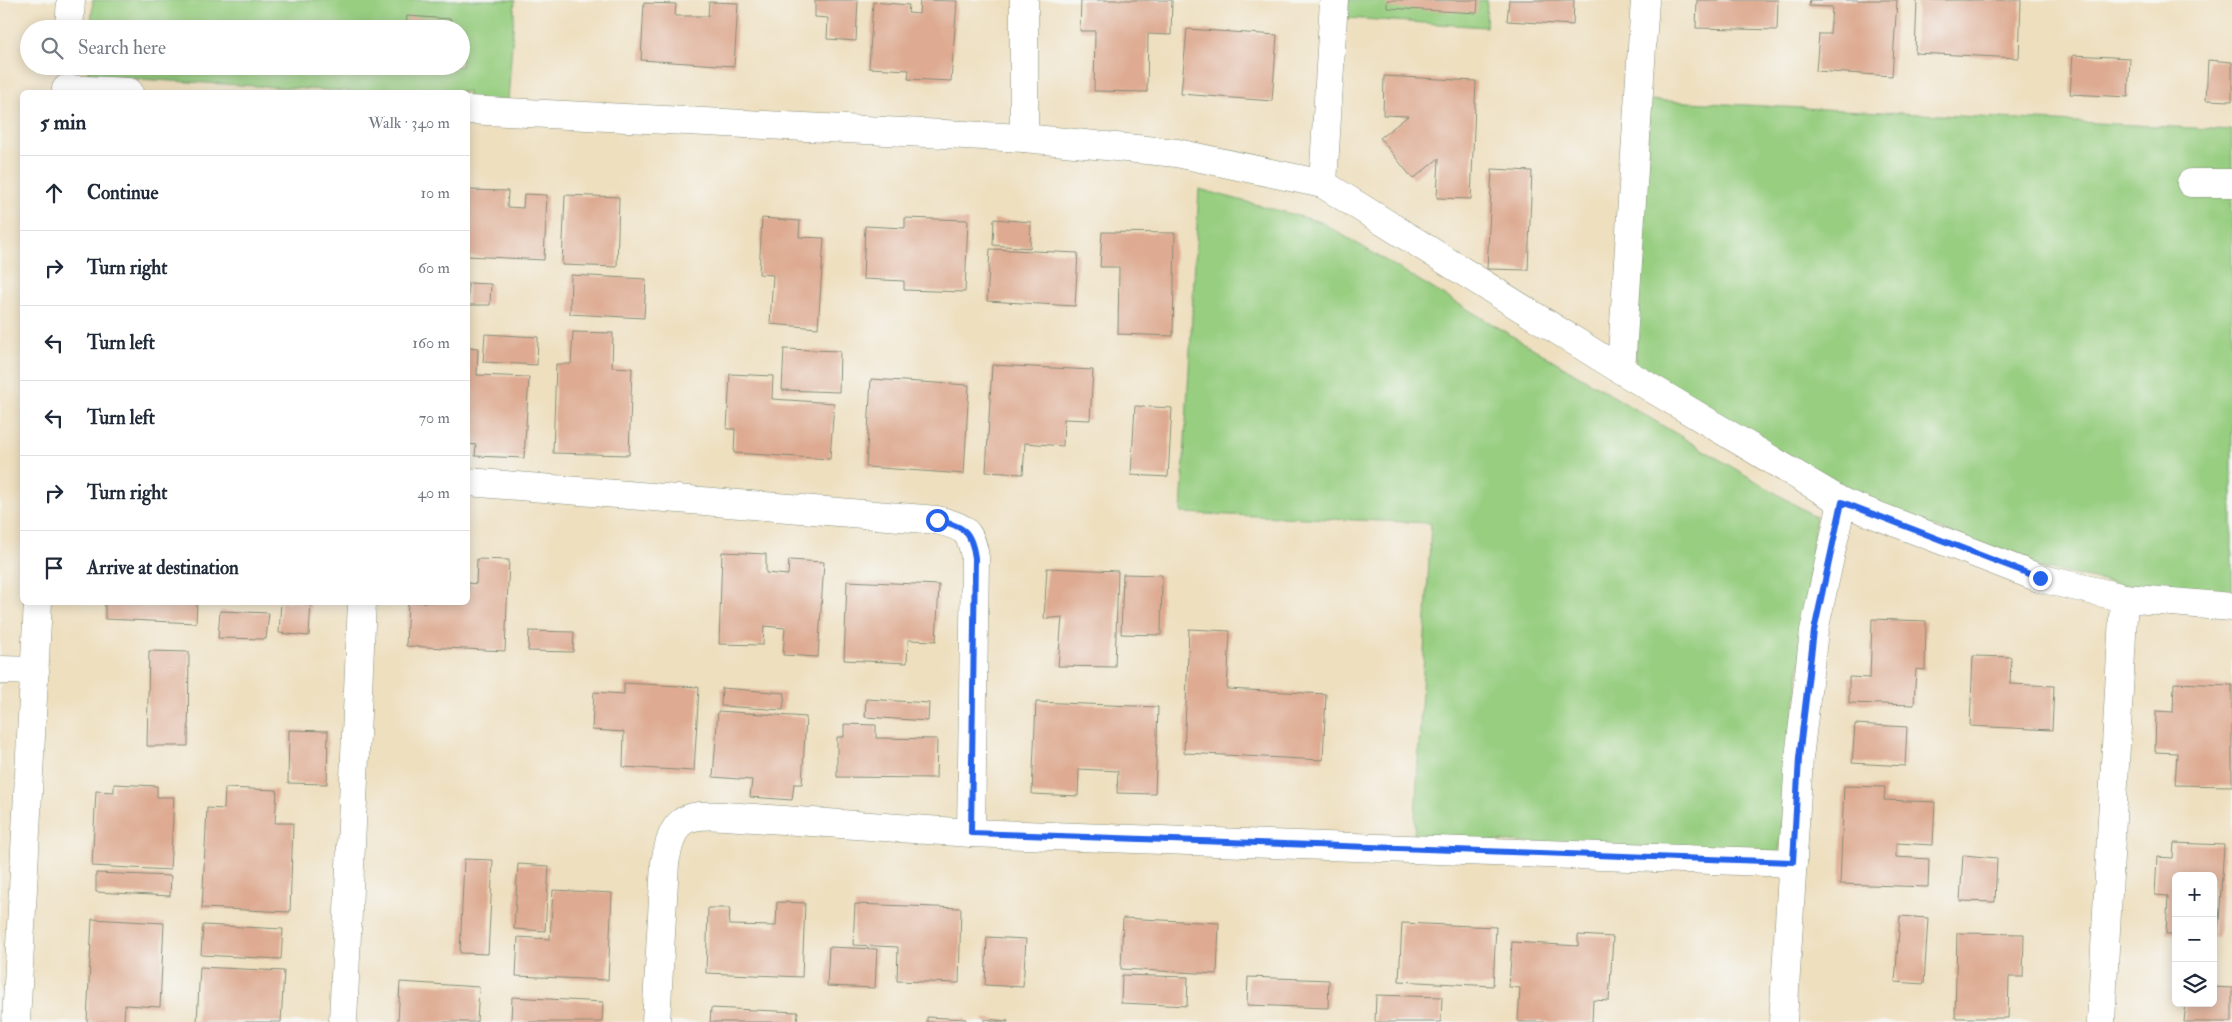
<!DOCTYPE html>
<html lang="en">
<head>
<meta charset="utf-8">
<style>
	:root { --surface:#fff; --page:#f6f6f7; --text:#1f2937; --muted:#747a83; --line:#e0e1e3 }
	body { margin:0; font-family:"IM FELL Double Pica",serif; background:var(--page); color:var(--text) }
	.controls { position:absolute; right:15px; bottom:15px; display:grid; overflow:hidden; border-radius:8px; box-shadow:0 2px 12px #0003 }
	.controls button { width:45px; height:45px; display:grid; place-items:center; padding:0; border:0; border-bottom:1px solid var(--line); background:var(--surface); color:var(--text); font:25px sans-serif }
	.stop { position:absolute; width:15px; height:15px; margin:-11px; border:4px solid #2563eb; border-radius:50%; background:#fff }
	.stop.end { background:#2563eb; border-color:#fff; box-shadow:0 1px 5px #0008 }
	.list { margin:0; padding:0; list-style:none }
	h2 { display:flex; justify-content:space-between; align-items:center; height:65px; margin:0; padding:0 20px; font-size:21px }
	h2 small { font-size:16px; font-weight:400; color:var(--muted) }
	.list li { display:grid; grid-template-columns:32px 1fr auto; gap:15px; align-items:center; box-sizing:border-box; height:75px; padding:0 20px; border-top:1px solid var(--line) }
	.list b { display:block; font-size:19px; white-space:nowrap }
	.list em { font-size:16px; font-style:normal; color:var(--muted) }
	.icon { flex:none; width:28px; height:28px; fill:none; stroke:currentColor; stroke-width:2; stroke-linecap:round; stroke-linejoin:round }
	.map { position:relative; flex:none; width:2232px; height:1022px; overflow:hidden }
	.search { position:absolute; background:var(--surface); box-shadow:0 2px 12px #0003; left:20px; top:20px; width:450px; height:55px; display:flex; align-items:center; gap:12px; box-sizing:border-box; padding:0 18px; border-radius:28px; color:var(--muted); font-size:19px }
	.panel { position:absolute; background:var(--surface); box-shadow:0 2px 12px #0003; left:20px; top:90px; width:450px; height:515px; border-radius:8px }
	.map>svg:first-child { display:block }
	.green { fill:#97ce80; stroke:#5b865a }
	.building { fill:#deab92 }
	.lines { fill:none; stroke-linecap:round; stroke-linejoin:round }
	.minor-casing { stroke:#868e7a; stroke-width:29 }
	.minor { stroke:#fff; stroke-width:28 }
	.route { stroke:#2563eb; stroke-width:6 }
</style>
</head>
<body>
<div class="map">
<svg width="2232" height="1022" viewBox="0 0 2232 1022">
	<rect width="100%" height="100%" fill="#f6f6f2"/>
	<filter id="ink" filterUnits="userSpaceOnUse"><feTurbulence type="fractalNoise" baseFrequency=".02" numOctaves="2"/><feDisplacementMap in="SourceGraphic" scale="10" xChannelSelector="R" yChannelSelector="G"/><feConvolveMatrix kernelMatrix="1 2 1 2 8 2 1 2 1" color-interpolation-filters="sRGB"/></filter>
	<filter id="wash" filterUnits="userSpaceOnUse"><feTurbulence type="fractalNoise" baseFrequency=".0096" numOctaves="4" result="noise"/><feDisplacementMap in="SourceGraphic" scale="20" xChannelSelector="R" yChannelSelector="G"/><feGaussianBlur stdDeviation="1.12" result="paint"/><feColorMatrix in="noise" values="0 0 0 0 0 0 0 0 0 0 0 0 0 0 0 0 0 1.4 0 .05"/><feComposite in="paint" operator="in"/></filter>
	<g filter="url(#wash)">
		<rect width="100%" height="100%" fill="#eedfbf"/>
		<g class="green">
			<polygon points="93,0 515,0 508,101 468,99 468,92 358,92 88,76 88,66 461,66 461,29 91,29"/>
			<polygon points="1348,0 1487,0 1486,27 1347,18"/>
			<polygon points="1648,100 2232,130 2232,594 2127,586 2037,567 1844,492 1635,366"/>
			<polygon points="1199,189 1321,222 1816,517 1779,853 1414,838 1431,523 1181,513"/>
		</g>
		<g id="blocks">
			<g class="building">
				<polygon points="815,0 858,0 856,41 827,39 828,18 815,17"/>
				<polygon points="920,0 957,1 951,81 908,79 909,70 869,68 873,2 909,5 908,13 919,14"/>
				<polygon points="1081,0 1172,0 1171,35 1148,34 1147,92 1094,91 1095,31 1080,31"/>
				<polygon points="1387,0 1478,0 1477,13 1387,8"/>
				<polygon points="1509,0 1574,0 1573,25 1507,21"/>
				<polygon points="1697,0 1778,0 1777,30 1696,28"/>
				<polygon points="1810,0 1897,0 1892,76 1816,71 1819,34 1830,34 1832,7 1809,6"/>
				<polygon points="1917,0 2021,0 2019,58 1915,53"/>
				<polygon points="709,2 738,3 734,66 641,60 644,3 676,4 675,16 708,16"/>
				<polygon points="407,16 451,19 450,29 406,29"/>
				<polygon points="1187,29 1277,35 1272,101 1181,94"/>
				<polygon points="2073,55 2130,58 2128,97 2070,94"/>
				<polygon points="2208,60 2232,62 2232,101 2206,100"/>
				<polygon points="1384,76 1476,81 1471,199 1437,198 1439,158 1413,179 1380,138 1408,116 1383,115"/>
				<polygon points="1492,169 1532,171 1528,270 1487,269"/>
				<polygon points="469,190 508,191 507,207 523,208 524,194 547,195 544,260 468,256"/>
				<polygon points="565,195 619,197 617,267 562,265"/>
				<polygon points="762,218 800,221 799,237 824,238 818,328 770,324 773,275 759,274"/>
				<polygon points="905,218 968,220 965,292 904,290 904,281 863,279 865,226 905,228"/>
				<polygon points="994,219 1031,222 1030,248 993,245"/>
				<polygon points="1102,232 1175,233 1173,336 1118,334 1119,267 1100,267"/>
				<polygon points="990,249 1078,253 1075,306 987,301"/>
				<polygon points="571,275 646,279 644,318 570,314"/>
				<polygon points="468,283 491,284 490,305 468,305"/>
				<polygon points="573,332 613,333 612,367 632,368 629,455 553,453 556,364 571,364"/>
				<polygon points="485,334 538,337 537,365 483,362"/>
				<polygon points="468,347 478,348 477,375 529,377 524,458 475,456 476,445 468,444"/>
				<polygon points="784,349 840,351 839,392 782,390"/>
				<polygon points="992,365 1093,370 1090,420 1064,419 1063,446 1025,443 1023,474 986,472"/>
				<polygon points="730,374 773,376 772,399 834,403 830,459 734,453 735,429 727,429"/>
				<polygon points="871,379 969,385 964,474 866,467"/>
				<polygon points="1135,406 1172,408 1168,477 1131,475"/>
				<polygon points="722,552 766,554 766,573 788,575 789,560 824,562 818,657 783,655 785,628 764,626 763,645 719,644"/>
				<polygon points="477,559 509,560 505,651 406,646 408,602 468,602 468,583 476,584"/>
				<polygon points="1047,568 1118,571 1115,667 1058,666 1062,617 1044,619"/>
				<polygon points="1123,574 1162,575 1161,635 1121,634"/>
				<polygon points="847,581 939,585 936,641 908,640 907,663 844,660"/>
				<polygon points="105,602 197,602 196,623 105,619"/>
				<polygon points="281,602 311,602 309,636 279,633"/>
				<polygon points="220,611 269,613 266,639 218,638"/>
				<polygon points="1872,619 1926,621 1925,670 1916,669 1914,705 1849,703 1849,677 1870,678"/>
				<polygon points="1189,629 1230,631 1227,689 1326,694 1323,760 1184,753"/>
				<polygon points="529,631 574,632 573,652 528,651"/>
				<polygon points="149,651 189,652 188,746 147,746"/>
				<polygon points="1973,656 2011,657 2010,684 2054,686 2052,730 1970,726"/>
				<polygon points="624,683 699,687 694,771 623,767 624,732 592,730 594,692 624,694"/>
				<polygon points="2174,683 2232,685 2232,786 2175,785 2177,753 2155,752 2156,711 2173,712"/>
				<polygon points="722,688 785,693 783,710 721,706"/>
				<polygon points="866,699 929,703 928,721 865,717"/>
				<polygon points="1036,702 1158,707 1155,794 1117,793 1118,771 1079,769 1078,796 1032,794"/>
				<polygon points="718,711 806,717 802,784 794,784 792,800 750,797 752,780 713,777"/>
				<polygon points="844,724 876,725 876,738 937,739 936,778 837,777 837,737 844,737"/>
				<polygon points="1855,724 1907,727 1905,766 1852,763"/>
				<polygon points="289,730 328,731 327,784 288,783"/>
				<polygon points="114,784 157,786 157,797 174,797 170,870 92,866 96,791 114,792"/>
				<polygon points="1844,786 1885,787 1884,800 1935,802 1933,845 1896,843 1896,857 1929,859 1928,887 1840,884"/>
				<polygon points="225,788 277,790 275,823 293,823 290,912 202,908 207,808 224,809"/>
				<polygon points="2174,843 2224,845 2218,937 2213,937 2213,876 2176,876 2176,934 2166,934 2168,896 2155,895 2157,857 2173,858"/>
				<polygon points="1963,855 1997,858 1995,902 1960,901"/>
				<polygon points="464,859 493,860 488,954 460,953"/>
				<polygon points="518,864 549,866 545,931 514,929"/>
				<polygon points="96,873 171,876 170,896 96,892"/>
				<polygon points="553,890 612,893 608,980 516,976 518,937 550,939"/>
				<polygon points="777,902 805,903 802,977 706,973 708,908 730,908 729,925 776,926"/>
				<polygon points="855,904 961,908 959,983 897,981 898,947 853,945"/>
				<polygon points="1900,916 1928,918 1924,984 1895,982"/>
				<polygon points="1123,918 1219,923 1217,974 1121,969"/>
				<polygon points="92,919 164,923 160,1007 125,1005 124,1022 87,1022"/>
				<polygon points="1402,923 1496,927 1493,986 1399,981"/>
				<polygon points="203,925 283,929 281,959 201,955"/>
				<polygon points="1957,933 2024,934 2023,977 2009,977 2008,1018 1955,1018"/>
				<polygon points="1578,935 1613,937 1609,1001 1593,1000 1592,1022 1518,1022 1520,988 1509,987 1512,942 1578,946"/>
				<polygon points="987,937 1026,939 1023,987 985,985"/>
				<polygon points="829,947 877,949 875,988 827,986"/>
				<polygon points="200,967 284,971 281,1022 197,1022"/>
				<polygon points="1122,975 1188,977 1187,1006 1121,1003"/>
				<polygon points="1248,977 1329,980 1328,1008 1247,1005"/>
				<polygon points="400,982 479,987 477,1022 398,1022"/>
				<polygon points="2213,987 2232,988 2232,1022 2184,1022 2186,1003 2213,1003"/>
				<polygon points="1376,995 1442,997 1441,1022 1375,1022"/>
				<polygon points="512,997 603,1002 602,1022 511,1022"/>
				<polygon points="711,1008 798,1012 797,1022 710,1022"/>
				<polygon points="927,1017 966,1019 965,1022 927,1022"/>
				<polygon points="984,1019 1008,1021 1008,1022 984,1022"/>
			</g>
		</g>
	</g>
	<g filter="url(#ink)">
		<use href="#blocks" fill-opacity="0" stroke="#868e7a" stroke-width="1"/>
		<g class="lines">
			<defs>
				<g id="minor">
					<polyline points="69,29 71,0"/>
					<polyline points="66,89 129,92"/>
					<polyline points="468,110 1024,138 1177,153 1323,184 1334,0"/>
					<polyline points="1024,138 1024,0"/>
					<polyline points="2191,183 2232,183"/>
					<polyline points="1323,184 1621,370 1842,502 2039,578 2124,598 2232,607"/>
					<polyline points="1621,370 1645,0"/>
					<path d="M468,482L937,520C963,527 971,529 975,558L971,833"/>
					<polyline points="0,670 35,671"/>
					<polyline points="16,1022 38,602"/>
					<polyline points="343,1022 362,602"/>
					<path d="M656,1022L665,863C673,820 681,813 725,816L971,833L1793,863"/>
					<polyline points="1783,1022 1799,758 1814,631 1842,502"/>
					<polyline points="2101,1022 2124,598"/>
				</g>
			</defs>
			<use href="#minor" class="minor-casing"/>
			<use href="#minor" class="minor"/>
		</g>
	</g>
	<g class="lines" filter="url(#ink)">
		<path class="route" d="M937,520C963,527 971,529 975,558L971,833L1793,862L1799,758L1814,631L1842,502L2040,578"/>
	</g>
</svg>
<div class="controls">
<button>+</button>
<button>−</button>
<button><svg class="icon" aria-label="layers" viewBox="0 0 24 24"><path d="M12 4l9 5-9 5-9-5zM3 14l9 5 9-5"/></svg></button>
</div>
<div class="stop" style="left:937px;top:520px"></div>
<div class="stop end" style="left:2040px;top:578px"></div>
<div class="search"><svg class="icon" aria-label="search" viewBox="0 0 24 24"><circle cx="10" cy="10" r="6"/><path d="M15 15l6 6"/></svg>Search here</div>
<section class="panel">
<h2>5 min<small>Walk · 340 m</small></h2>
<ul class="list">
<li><svg class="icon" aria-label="ahead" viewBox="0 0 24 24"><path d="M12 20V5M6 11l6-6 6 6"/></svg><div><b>Continue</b></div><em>10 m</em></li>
<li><svg class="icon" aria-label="right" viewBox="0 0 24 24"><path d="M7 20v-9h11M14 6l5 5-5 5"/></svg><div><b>Turn right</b></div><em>60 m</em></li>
<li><svg class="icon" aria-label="left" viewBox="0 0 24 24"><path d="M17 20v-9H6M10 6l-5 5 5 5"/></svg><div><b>Turn left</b></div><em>160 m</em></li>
<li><svg class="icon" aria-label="left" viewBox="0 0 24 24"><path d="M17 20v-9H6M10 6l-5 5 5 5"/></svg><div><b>Turn left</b></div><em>70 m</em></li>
<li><svg class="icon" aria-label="right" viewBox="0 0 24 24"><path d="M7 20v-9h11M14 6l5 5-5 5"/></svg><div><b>Turn right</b></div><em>40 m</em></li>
<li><svg class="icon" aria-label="arrive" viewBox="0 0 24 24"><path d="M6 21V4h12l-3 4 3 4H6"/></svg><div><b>Arrive at destination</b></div></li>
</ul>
</section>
</div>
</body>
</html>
